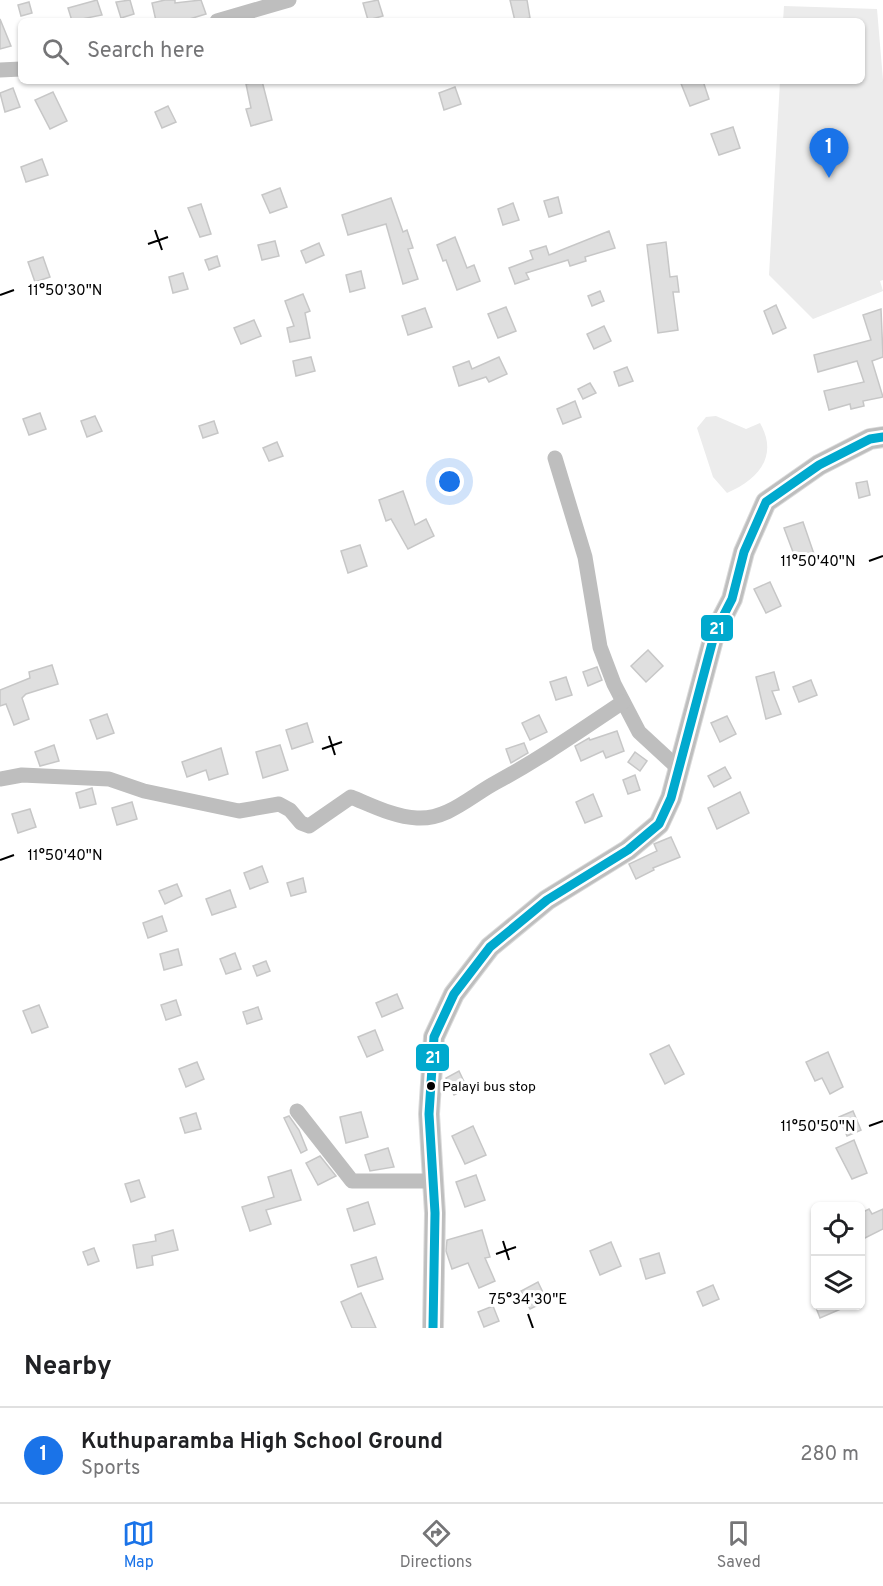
<!DOCTYPE html>
<html lang="en">
<head>
<meta charset="utf-8">
<style>
	:root { --surface:#fff; --page:#f2f2f2; --text:#202124; --muted:#757577; --line:#e0e0e0; --accent:#1a73e8 }
	body { margin:0; font-family:Overpass,sans-serif; background:var(--page); color:var(--text) }
	.controls { position:absolute; right:18px; bottom:18px; display:grid; overflow:hidden; border-radius:9px; box-shadow:0 2px 4px #0004 }
	.controls button { width:54px; height:54px; display:grid; place-items:center; padding:0; border:0; border-bottom:2px solid var(--line); background:var(--surface); color:var(--text); font:30px sans-serif }
	.you { position:absolute; left:450px; top:482px; width:21px; height:21px; margin:-15px; border:4px solid #fff; border-radius:50%; background:#1a73e8; box-shadow:0 0 0 9px #1a73e833 }
	.badge { display:grid; place-items:center; width:39px; height:39px; border-radius:50%; background:var(--accent); color:#fff; font-size:20px; font-weight:700 }
	.pin { position:absolute; translate:-50% -50px; filter:drop-shadow(0 2px 3px #0008) }
	.pin::after { content:''; position:absolute; top:32px; width:21px; height:18px; background:inherit; clip-path:polygon(0 0,100% 0,50% 100%) }
	.list { margin:0; padding:0; list-style:none }
	h2 { display:flex; justify-content:space-between; align-items:center; height:78px; margin:0; padding:0 24px; font-size:26px }
	h2 small { font-size:20px; font-weight:400; color:var(--muted) }
	.list li { display:grid; grid-template-columns:39px 1fr auto; gap:18px; align-items:center; box-sizing:border-box; height:96px; padding:0 24px; border-top:2px solid var(--line) }
	.list b { display:block; font-size:22px; white-space:nowrap }
	.list p { margin:0; font-size:20px; white-space:nowrap; color:var(--muted) }
	.list em { font-size:20px; font-style:normal; color:var(--muted) }
	.icon { flex:none; width:33px; height:33px; fill:none; stroke:currentColor; stroke-width:2; stroke-linecap:round; stroke-linejoin:round }
	.map { position:relative; flex:none; width:883px; height:1328px; overflow:hidden }
	.search { position:absolute; background:var(--surface); box-shadow:0 2px 4px #0004; left:18px; right:18px; top:18px; height:66px; display:flex; align-items:center; gap:15px; box-sizing:border-box; padding:0 21px; border-radius:9px; color:var(--muted); font-size:22px }
	.sheet { height:174px; background:var(--surface) }
	nav { display:flex; justify-content:space-around; align-items:center; box-sizing:border-box; height:84px; border-top:2px solid var(--line); background:var(--surface); font-size:16px; color:var(--muted) }
	nav a { display:grid; justify-items:center; gap:3px }
	nav .on { color:var(--accent) }
	.map>svg:first-child { display:block }
	.green { fill:#ececec }
	.building { fill:#dfdfdf; stroke:#c7c7c7; stroke-width:1.5 }
	.lines { fill:none; stroke-linecap:round; stroke-linejoin:round }
	.major-casing { stroke:#dbdbdb; stroke-width:22 }
	.minor { stroke:#bebebe; stroke-width:15 }
	.major { stroke:#bebebe; stroke-width:20 }
	.bus-1-casing { stroke:#fff; stroke-width:14 }
	.bus-1 { stroke:#00a9ce; stroke-width:9 }
	.ticks { fill:none; stroke:#000; stroke-width:2 }
	.bus-dot { fill:#000; stroke:#fff; stroke-width:2 }
	.labels { text-anchor:middle; stroke-width:6; stroke-linejoin:round; paint-order:stroke }
	.bus-label { font-size:14px; fill:#000; stroke:#fff; text-anchor:start }
	.ticks-label { font-size:15px; text-anchor:middle; fill:#000; stroke:#fff; stroke-width:6; stroke-linejoin:round; paint-order:stroke }
	.line-badge { stroke:#fff; stroke-width:2 }
	.badge-label { font-size:16px; text-anchor:middle; font-weight:bold; fill:#fff }
</style>
</head>
<body>
<div class="map">
<svg width="883" height="1328" viewBox="0 0 883 1328">
	<rect width="100%" height="100%" fill="#fff"/>
	<g class="green">
		<polygon points="784,6 877,9 883,80 883,280 880,281 883,291 813,319 769,275 780,81 862,81 862,21 783,21"/>
		<path d="M716,416L746,429L760,423C779,456 758,480 727,493L713,477L697,428L706,417Z"/>
	</g>
	<g class="building">
		<polygon points="97,0 102,15 72,21 68,8"/>
		<polygon points="130,0 134,14 121,18 116,2"/>
		<polygon points="165,0 175,0 175,3 201,0 206,14 183,21 156,21 152,3"/>
		<polygon points="378,0 383,16 368,20 363,3"/>
		<polygon points="510,0 527,0 530,18 515,21"/>
		<polygon points="29,2 32,13 21,16 18,5"/>
		<polygon points="0,19 11,46 0,49"/>
		<polygon points="262,81 272,120 251,126 246,109 251,108 246,84"/>
		<polygon points="680,81 703,81 709,99 690,106"/>
		<polygon points="455,87 461,104 444,110 439,93"/>
		<polygon points="13,88 20,107 5,112 0,93"/>
		<polygon points="53,92 67,121 50,129 35,100"/>
		<polygon points="168,106 176,122 162,128 155,112"/>
		<polygon points="733,127 740,148 719,155 711,134"/>
		<polygon points="42,159 48,175 26,182 21,167"/>
		<polygon points="280,188 287,207 270,213 262,195"/>
		<polygon points="558,197 562,213 549,217 544,201"/>
		<polygon points="391,198 403,232 407,230 413,248 408,249 418,279 403,284 386,224 348,235 342,215"/>
		<polygon points="513,203 519,220 503,225 498,209"/>
		<polygon points="201,204 211,234 200,237 188,208"/>
		<polygon points="609,231 615,248 585,257 586,261 570,266 568,260 526,273 529,279 515,284 509,268 533,259 530,251 546,246 549,255"/>
		<polygon points="455,237 467,268 474,265 480,281 457,290 446,260 443,261 437,245"/>
		<polygon points="275,241 279,256 262,260 258,245"/>
		<polygon points="666,242 670,277 677,276 679,292 673,292 678,330 658,333 647,245"/>
		<polygon points="319,243 324,255 306,263 301,251"/>
		<polygon points="217,256 220,266 209,270 205,260"/>
		<polygon points="43,257 50,277 35,282 28,262"/>
		<polygon points="361,271 365,288 350,292 346,275"/>
		<polygon points="183,273 188,289 173,293 169,277"/>
		<polygon points="600,291 604,301 592,306 588,296"/>
		<polygon points="303,294 310,311 305,313 310,338 290,342 287,328 294,326 285,301"/>
		<polygon points="776,305 786,328 773,334 764,311"/>
		<polygon points="506,307 516,331 498,338 488,314"/>
		<polygon points="425,308 432,327 408,335 402,316"/>
		<polygon points="881,309 883,357 872,361 883,397 863,401 864,406 851,409 850,404 829,410 824,391 864,382 857,361 818,372 814,355 871,340 863,315"/>
		<polygon points="254,320 261,336 241,344 234,328"/>
		<polygon points="604,326 611,341 594,349 587,334"/>
		<polygon points="311,357 315,371 296,376 293,361"/>
		<polygon points="499,357 507,374 489,382 486,377 459,386 453,367 469,361 472,369"/>
		<polygon points="627,367 633,381 619,386 614,372"/>
		<polygon points="590,383 596,393 583,399 578,389"/>
		<polygon points="575,401 581,417 563,424 557,409"/>
		<polygon points="40,413 46,429 29,435 23,419"/>
		<polygon points="95,416 102,431 87,437 81,421"/>
		<polygon points="214,421 218,433 203,438 199,426"/>
		<polygon points="277,442 283,456 269,461 263,448"/>
		<polygon points="867,481 870,495 859,498 856,483"/>
		<polygon points="403,491 415,525 426,519 434,536 408,549 391,519 386,521 379,500"/>
		<polygon points="803,522 814,554 796,560 784,528"/>
		<polygon points="360,545 367,566 348,573 341,551"/>
		<polygon points="770,582 781,606 766,613 754,589"/>
		<polygon points="648,650 663,666 646,682 631,666"/>
		<polygon points="52,665 58,684 26,694 22,698 29,719 14,725 6,704 0,706 0,690 30,678 29,672"/>
		<polygon points="597,667 602,680 588,686 583,672"/>
		<polygon points="774,672 779,690 772,691 781,714 766,719 756,677"/>
		<polygon points="566,677 572,695 556,700 550,682"/>
		<polygon points="811,680 817,695 799,702 793,687"/>
		<polygon points="107,714 114,733 97,739 90,720"/>
		<polygon points="539,715 547,732 530,740 522,723"/>
		<polygon points="727,716 736,734 720,742 711,723"/>
		<polygon points="307,723 313,742 292,749 286,730"/>
		<polygon points="617,731 624,751 606,758 603,751 581,761 575,746 589,738 590,740"/>
		<polygon points="524,743 528,753 511,763 506,749"/>
		<polygon points="54,745 59,761 40,766 35,752"/>
		<polygon points="280,745 288,770 263,778 256,752"/>
		<polygon points="221,748 228,774 209,780 206,770 187,777 182,762"/>
		<polygon points="635,752 647,761 640,771 628,762"/>
		<polygon points="725,767 731,778 714,787 708,776"/>
		<polygon points="635,775 640,790 628,794 623,780"/>
		<polygon points="92,788 96,804 80,808 76,793"/>
		<polygon points="740,792 749,813 717,829 708,808"/>
		<polygon points="593,794 602,816 585,823 576,802"/>
		<polygon points="132,802 137,819 117,825 112,808"/>
		<polygon points="30,809 36,827 18,833 12,814"/>
		<polygon points="671,837 680,857 653,868 654,870 636,879 629,864 657,851 654,844"/>
		<polygon points="262,866 268,882 250,889 244,873"/>
		<polygon points="303,878 306,892 291,896 287,883"/>
		<polygon points="177,884 182,896 165,904 159,891"/>
		<polygon points="230,890 236,907 212,915 206,899"/>
		<polygon points="162,916 167,931 148,938 143,923"/>
		<polygon points="178,949 182,965 164,970 160,954"/>
		<polygon points="235,953 241,969 226,974 220,959"/>
		<polygon points="266,961 270,971 257,976 253,966"/>
		<polygon points="397,994 403,1008 382,1017 376,1003"/>
		<polygon points="176,1000 181,1015 166,1020 161,1005"/>
		<polygon points="39,1005 48,1027 32,1033 23,1011"/>
		<polygon points="258,1007 262,1019 247,1024 243,1012"/>
		<polygon points="375,1030 383,1050 367,1057 358,1037"/>
		<polygon points="669,1045 684,1074 665,1084 650,1054"/>
		<polygon points="828,1052 843,1087 830,1094 822,1078 815,1081 806,1062"/>
		<polygon points="197,1062 204,1079 186,1087 179,1069"/>
		<polygon points="459,1071 467,1088 454,1095 446,1078"/>
		<polygon points="853,1111 861,1130 847,1136 839,1117"/>
		<polygon points="361,1112 368,1137 346,1143 340,1117"/>
		<polygon points="196,1113 201,1129 185,1133 180,1118"/>
		<polygon points="289,1116 299,1130 307,1150 301,1153 284,1118"/>
		<polygon points="473,1126 486,1155 465,1164 452,1136"/>
		<polygon points="854,1140 867,1173 852,1179 836,1148"/>
		<polygon points="388,1148 394,1167 370,1171 365,1155"/>
		<polygon points="320,1156 336,1176 318,1185 306,1163"/>
		<polygon points="291,1170 301,1200 266,1210 271,1224 250,1231 242,1207 274,1197 268,1177"/>
		<polygon points="476,1175 485,1200 465,1207 456,1182"/>
		<polygon points="139,1180 145,1197 131,1202 125,1184"/>
		<polygon points="368,1202 375,1224 354,1231 347,1209"/>
		<polygon points="869,1209 872,1214 883,1209 883,1229 861,1240 861,1213"/>
		<polygon points="173,1230 178,1250 152,1256 153,1265 137,1268 133,1245 156,1241 155,1235"/>
		<polygon points="482,1230 490,1257 485,1258 495,1281 479,1288 468,1263 452,1269 446,1251 447,1240"/>
		<polygon points="611,1242 621,1266 600,1275 590,1251"/>
		<polygon points="94,1248 99,1261 88,1265 83,1252"/>
		<polygon points="659,1253 665,1273 646,1279 640,1259"/>
		<polygon points="376,1257 383,1279 358,1287 351,1265"/>
		<polygon points="538,1282 547,1301 530,1309 521,1291"/>
		<polygon points="713,1285 719,1299 703,1306 697,1292"/>
		<polygon points="361,1293 376,1328 352,1328 341,1302"/>
		<polygon points="815,1305 850,1305 820,1318"/>
		<polygon points="493,1306 499,1321 484,1327 478,1312"/>
	</g>
	<g class="lines">
		<defs>
			<polyline id="major" points="433,1328 435,1213 429,1114 434,1037 454,994 490,947 547,900 628,850 659,824 671,798 715,632 732,599 744,552 766,502 819,465 870,439 883,437"/>
		</defs>
		<use href="#major" class="major-casing"/>
		<g class="minor">
			<polyline points="217,21 289,0"/>
			<polyline points="0,70 21,69"/>
			<polyline points="555,458 585,557 600,647 614,684 639,732 678,768"/>
			<path d="M0,779L22,775L109,779L144,791L239,811L279,804L290,810L301,823L309,826L351,797C371,805 394,817 417,818C447,820 471,796 495,783C540,759 581,730 623,702"/>
			<polyline points="297,1111 352,1181 433,1181"/>
		</g>
		<use href="#major" class="major"/>
		<defs>
			<polyline id="bus-1" points="433,1328 435,1213 429,1114 434,1037 454,994 490,947 547,900 628,850 659,824 671,798 715,632 732,599 744,552 766,502 819,465 870,439 883,437"/>
		</defs>
		<use href="#bus-1" class="bus-1-casing"/>
		<use href="#bus-1" class="bus-1"/>
	</g>
	<path class="ticks" d="M155,230L162,250M148,244L168,237M0,295L14,290M869,561L883,556M329,736L335,755M322,749L342,742M0,860L14,855M869,1126L883,1121M503,1241L509,1260M496,1254L516,1247M528,1314L533,1328"/>
	<circle class="bus-dot" cx="431" cy="1086" r="5"/>
	<g class="labels">
		<g class="bus-label">
			<text x="442" y="1091">Palayi bus stop</text>
		</g>
	</g>
	<g class="ticks-label">
		<text x="65" y="295">11°50'30"N</text>
		<text x="818" y="566">11°50'40"N</text>
		<text x="65" y="860">11°50'40"N</text>
		<text x="818" y="1131">11°50'50"N</text>
		<text x="528" y="1304">75°34'30"E</text>
	</g>
	<g class="line-badge">
		<rect x="700" y="614" width="34" height="28" rx="6" fill="#00a9ce"/>
		<rect x="415" y="1043" width="35" height="29" rx="6" fill="#00a9ce"/>
	</g>
	<g class="badge-label">
		<text x="717" y="634">21</text>
		<text x="433" y="1063">21</text>
	</g>
</svg>
<div class="controls">
<button><svg class="icon" aria-label="locate" viewBox="0 0 24 24"><circle cx="12" cy="12" r="6"/><path d="M12 2v4M12 18v4M2 12h4M18 12h4"/></svg></button>
<button><svg class="icon" aria-label="layers" viewBox="0 0 24 24"><path d="M12 4l9 5-9 5-9-5zM3 14l9 5 9-5"/></svg></button>
</div>
<div class="you"></div>
<div class="pin badge" style="left:829px;top:178px">1</div>
<div class="search"><svg class="icon" aria-label="search" viewBox="0 0 24 24"><circle cx="10" cy="10" r="6"/><path d="M15 15l6 6"/></svg>Search here</div>
</div>
<section class="sheet">
<h2>Nearby<small></small></h2>
<ul class="list">
<li><span class="badge">1</span><div><b>Kuthuparamba High School Ground</b><p>Sports</p></div><em>280 m</em></li>
</ul>
</section>
<nav>
<a class="on"><svg class="icon" aria-label="map" viewBox="0 0 24 24"><path d="M3 6l6-2 6 2 6-2v14l-6 2-6-2-6 2zM9 4v14M15 6v14"/></svg>Map</a>
<a><svg class="icon" aria-label="directions" viewBox="0 0 24 24"><path d="M12 3l9 9-9 9-9-9zM9 14v-3h6M13 9l2 2-2 2"/></svg>Directions</a>
<a><svg class="icon" aria-label="saved" viewBox="0 0 24 24"><path d="M7 4h10v16l-5-4-5 4z"/></svg>Saved</a>
</nav>
</body>
</html>
